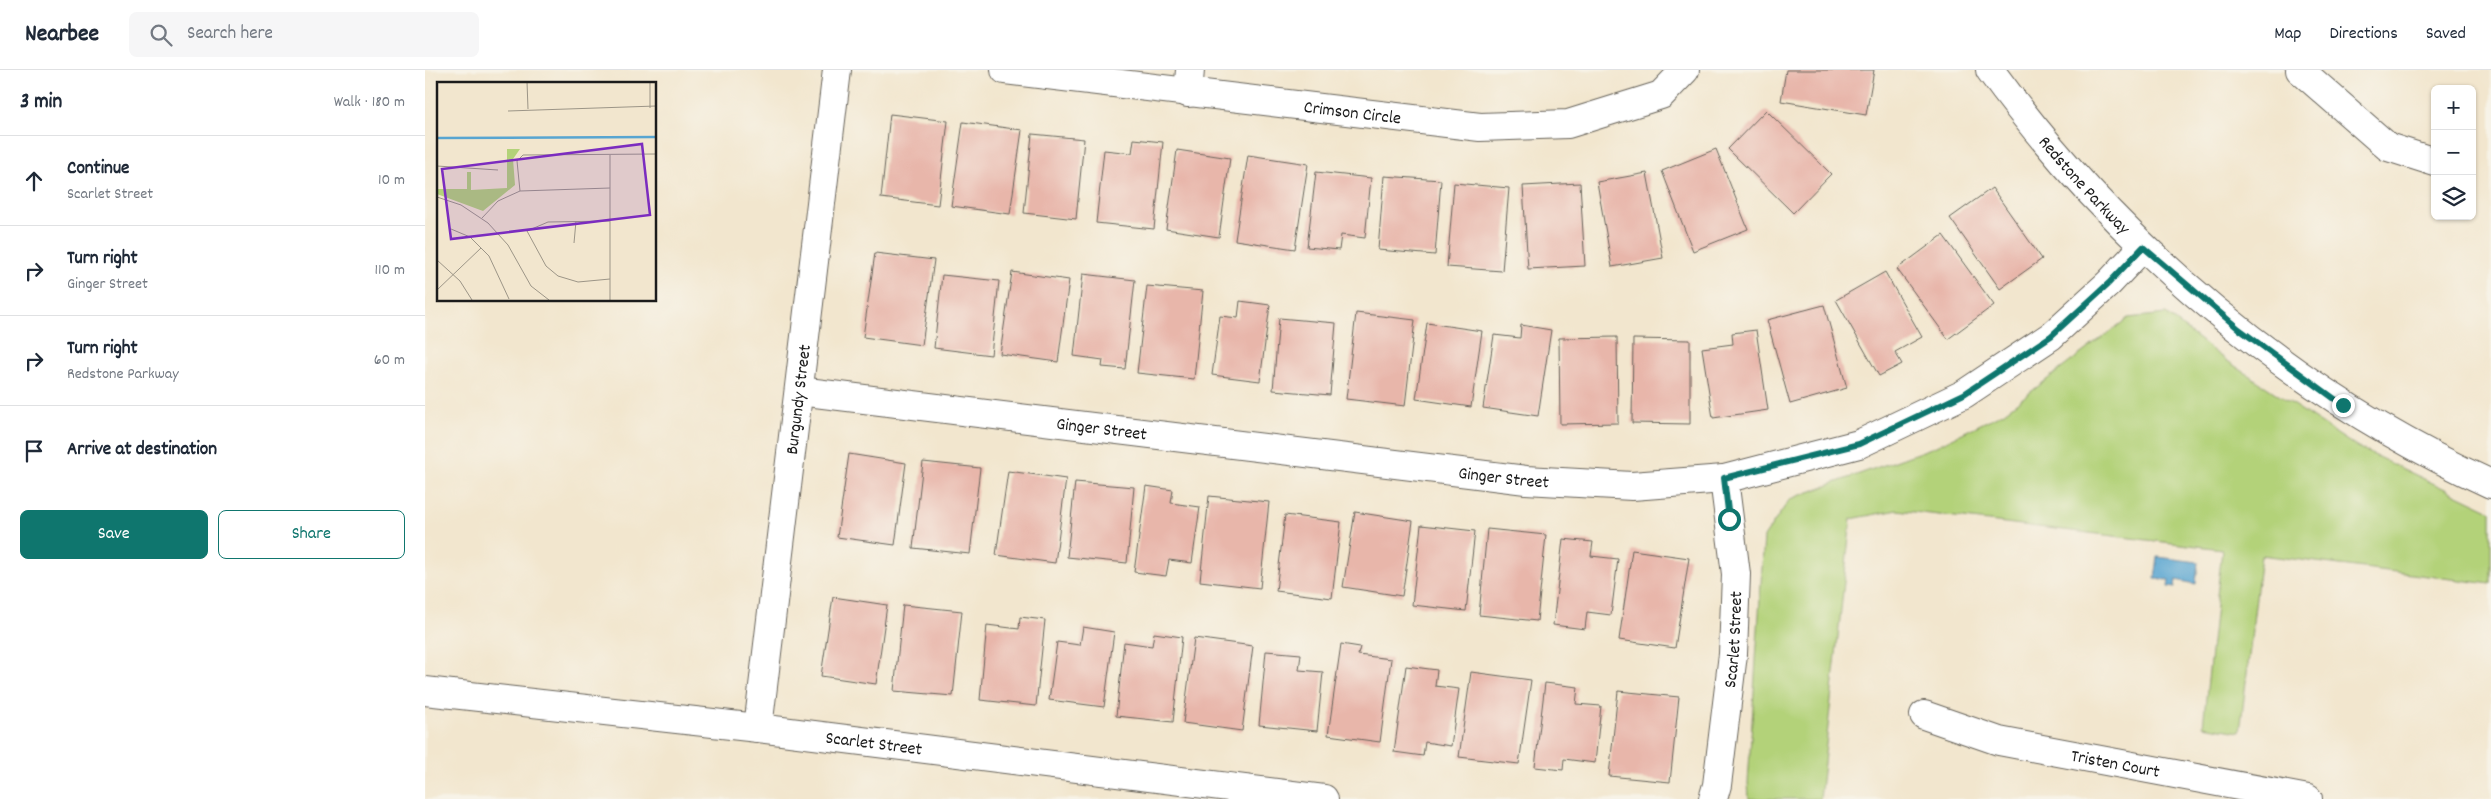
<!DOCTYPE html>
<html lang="en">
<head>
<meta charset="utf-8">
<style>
	:root { --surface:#fff; --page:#f6f6f7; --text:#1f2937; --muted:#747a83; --line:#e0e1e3; --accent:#0f766e }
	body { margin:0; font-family:Dekko,sans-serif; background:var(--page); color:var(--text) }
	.controls { position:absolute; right:15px; top:15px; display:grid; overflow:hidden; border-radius:8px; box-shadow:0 1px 4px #0004 }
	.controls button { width:45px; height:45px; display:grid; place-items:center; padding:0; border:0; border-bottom:1px solid var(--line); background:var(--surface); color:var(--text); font:25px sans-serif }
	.stop { position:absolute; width:15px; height:15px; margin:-11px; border:4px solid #0f766e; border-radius:50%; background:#fff }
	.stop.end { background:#0f766e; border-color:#fff; box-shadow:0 1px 5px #0008 }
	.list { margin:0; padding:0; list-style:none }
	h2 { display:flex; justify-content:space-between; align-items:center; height:65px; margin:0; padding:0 20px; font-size:21px }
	h2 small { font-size:16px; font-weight:400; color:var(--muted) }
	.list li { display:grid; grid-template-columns:32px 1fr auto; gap:15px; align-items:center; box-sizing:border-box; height:90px; padding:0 20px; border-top:1px solid var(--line) }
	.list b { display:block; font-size:19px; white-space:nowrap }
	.list p { margin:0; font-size:16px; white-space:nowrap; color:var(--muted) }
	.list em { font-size:16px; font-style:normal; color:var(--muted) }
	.actions { display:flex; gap:10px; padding:15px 20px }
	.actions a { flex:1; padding:11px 0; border:1px solid var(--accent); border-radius:8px; text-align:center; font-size:18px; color:var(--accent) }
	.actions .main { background:var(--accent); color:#fff }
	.icon { flex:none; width:28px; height:28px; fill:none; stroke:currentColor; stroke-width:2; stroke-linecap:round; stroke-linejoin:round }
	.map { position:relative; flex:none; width:2066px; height:729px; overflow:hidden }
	header { display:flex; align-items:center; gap:30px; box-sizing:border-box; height:70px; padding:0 25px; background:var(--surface); border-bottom:1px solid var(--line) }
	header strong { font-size:24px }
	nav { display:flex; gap:28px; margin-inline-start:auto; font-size:18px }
	.search { width:350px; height:45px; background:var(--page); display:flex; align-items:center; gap:12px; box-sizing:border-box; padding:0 18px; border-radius:8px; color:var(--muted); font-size:19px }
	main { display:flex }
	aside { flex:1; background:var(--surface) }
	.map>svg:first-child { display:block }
	.green { fill:#b3d279; stroke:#68774a }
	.water { fill:#58a5d1; stroke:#3a6076 }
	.building { fill:#e8b6aa }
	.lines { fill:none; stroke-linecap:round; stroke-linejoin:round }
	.minor-casing { stroke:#67635a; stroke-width:30 }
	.tertiary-casing { stroke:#67635a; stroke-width:30 }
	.minor { stroke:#fff; stroke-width:28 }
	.tertiary { stroke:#fff; stroke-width:28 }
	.route { stroke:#0f766e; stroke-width:6 }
	.labels { text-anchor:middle; stroke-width:4.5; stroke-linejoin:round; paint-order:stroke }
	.street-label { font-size:18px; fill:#1c1c1c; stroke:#f7f3e8 }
	.inset-river { fill:none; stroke:#58a5d1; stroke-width:2.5 }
	.inset-road { fill:none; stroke:#9c9587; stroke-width:1 }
	.view { fill:#7b2cbf; fill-opacity:0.15; stroke:#7b2cbf; stroke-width:2.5 }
	.inset-edge { fill:none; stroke:#1c1c1c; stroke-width:2.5 }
</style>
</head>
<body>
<header>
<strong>Nearbee</strong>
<div class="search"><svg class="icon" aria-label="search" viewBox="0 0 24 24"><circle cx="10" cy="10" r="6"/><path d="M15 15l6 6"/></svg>Search here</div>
<nav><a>Map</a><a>Directions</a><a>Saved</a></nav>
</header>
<main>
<aside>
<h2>3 min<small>Walk · 180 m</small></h2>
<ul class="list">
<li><svg class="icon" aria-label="ahead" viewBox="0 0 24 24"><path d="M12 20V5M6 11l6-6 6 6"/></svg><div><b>Continue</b><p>Scarlet Street</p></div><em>10 m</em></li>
<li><svg class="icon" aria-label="right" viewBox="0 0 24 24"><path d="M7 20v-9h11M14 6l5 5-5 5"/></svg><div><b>Turn right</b><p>Ginger Street</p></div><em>110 m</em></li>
<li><svg class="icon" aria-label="right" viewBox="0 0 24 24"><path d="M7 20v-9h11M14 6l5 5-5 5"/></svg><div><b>Turn right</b><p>Redstone Parkway</p></div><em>60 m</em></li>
<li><svg class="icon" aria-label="arrive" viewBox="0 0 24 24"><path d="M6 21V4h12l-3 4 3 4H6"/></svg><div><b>Arrive at destination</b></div></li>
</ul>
<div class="actions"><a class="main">Save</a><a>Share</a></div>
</aside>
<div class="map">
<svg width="2066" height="729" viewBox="0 0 2066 729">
	<rect width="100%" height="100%" fill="#f7f3e8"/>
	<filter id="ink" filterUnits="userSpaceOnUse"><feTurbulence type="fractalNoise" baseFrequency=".02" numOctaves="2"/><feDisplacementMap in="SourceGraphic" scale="10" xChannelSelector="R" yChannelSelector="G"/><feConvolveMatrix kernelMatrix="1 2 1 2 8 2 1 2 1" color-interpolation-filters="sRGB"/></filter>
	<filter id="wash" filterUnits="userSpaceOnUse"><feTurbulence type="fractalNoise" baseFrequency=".0096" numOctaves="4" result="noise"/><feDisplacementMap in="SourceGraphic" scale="20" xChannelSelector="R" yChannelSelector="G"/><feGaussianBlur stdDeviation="1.12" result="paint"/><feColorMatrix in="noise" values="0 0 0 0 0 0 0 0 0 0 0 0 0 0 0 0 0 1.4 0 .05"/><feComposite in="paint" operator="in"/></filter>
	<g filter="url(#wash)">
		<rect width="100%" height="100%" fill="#f2e6ce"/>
		<polygon class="green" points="1741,244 1795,286 1930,376 2066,441 2066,514 1836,485 1815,662 1778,656 1797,479 1472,440 1426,449 1395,729 1324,729 1323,713 1339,467 1365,429 1509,377 1578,343 1703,248"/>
		<polygon class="water" points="1733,487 1773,492 1771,514 1751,510 1750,518 1743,517 1744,510 1730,509"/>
		<g id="blocks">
			<g class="building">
				<polygon points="1361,0 1449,0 1441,45 1356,31"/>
				<polygon points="1341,40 1406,104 1368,143 1303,79"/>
				<polygon points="465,44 523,51 513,135 456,128"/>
				<polygon points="538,52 597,60 585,144 526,136"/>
				<polygon points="607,64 659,69 651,149 599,143"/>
				<polygon points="709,69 738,72 729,159 671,153 679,80 707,83"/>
				<polygon points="1291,79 1323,159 1268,181 1237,101"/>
				<polygon points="752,80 805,88 794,167 741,159"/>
				<polygon points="823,85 883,94 870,179 810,170"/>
				<polygon points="891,102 946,108 940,168 916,165 914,180 882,177"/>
				<polygon points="1222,103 1238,188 1187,197 1172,112"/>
				<polygon points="959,106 1016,110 1010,185 953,180"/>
				<polygon points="1029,113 1084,118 1077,201 1022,197"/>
				<polygon points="1155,113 1160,196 1103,199 1098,116"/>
				<polygon points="1567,118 1617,189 1575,219 1525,148"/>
				<polygon points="1518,165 1569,235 1523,269 1472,199"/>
				<polygon points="450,183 509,190 497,275 438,267"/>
				<polygon points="587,202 644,210 633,292 575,284"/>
				<polygon points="1460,202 1497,267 1470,282 1477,294 1454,306 1411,230"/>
				<polygon points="658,204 710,210 700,299 677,297 678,290 649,286"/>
				<polygon points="517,205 574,211 566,285 509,278"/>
				<polygon points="722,216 778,221 769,309 712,303"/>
				<polygon points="815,231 845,235 835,311 787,305 795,246 813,248"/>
				<polygon points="1399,235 1422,318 1365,334 1342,250"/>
				<polygon points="931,243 990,250 980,336 921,329"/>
				<polygon points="854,248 911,253 905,325 848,320"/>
				<polygon points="1002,253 1057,261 1046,337 991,329"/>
				<polygon points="1096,255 1126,260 1113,346 1058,338 1069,265 1095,268"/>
				<polygon points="1331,260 1343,340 1288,348 1277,278 1308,274 1307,263"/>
				<polygon points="1192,267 1193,353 1135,354 1134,268"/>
				<polygon points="1208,269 1265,270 1265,354 1207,353"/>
				<polygon points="424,384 481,393 470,475 412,467"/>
				<polygon points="498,392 555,398 545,484 488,478"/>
				<polygon points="583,401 641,409 630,493 571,485"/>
				<polygon points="650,412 709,417 702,493 642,487"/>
				<polygon points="721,416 748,420 746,433 775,437 767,493 744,490 741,506 709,502"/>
				<polygon points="784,426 844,432 835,518 775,511"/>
				<polygon points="930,442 988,451 977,526 918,517"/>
				<polygon points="860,445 916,452 907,528 851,521"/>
				<polygon points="996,455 1050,461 1041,541 987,535"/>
				<polygon points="1062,459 1121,465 1112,551 1054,545"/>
				<polygon points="1138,469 1168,472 1166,486 1193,489 1186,545 1162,542 1160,559 1128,555"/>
				<polygon points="1207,480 1264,488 1250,578 1194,570"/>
				<polygon points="408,527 462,535 451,614 396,606"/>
				<polygon points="478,535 537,541 528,626 469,621"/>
				<polygon points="595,547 620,550 611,636 555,630 562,555 594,559"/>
				<polygon points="658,557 689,562 679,637 624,630 632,572 655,575"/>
				<polygon points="729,563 757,567 748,652 691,646 699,572 727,576"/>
				<polygon points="769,568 828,576 817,661 758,653"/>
				<polygon points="916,574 935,577 933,585 966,589 955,672 903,665"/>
				<polygon points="841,581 876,584 874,600 898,602 892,661 834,655"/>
				<polygon points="981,596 1012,600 1010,616 1034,619 1026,676 1000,672 998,686 969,682"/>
				<polygon points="1046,602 1106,610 1094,694 1034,687"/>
				<polygon points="1120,613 1153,617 1151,634 1176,636 1170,693 1139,689 1138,700 1110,697"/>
				<polygon points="1193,621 1254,627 1245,712 1184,706"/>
			</g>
		</g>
	</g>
	<g filter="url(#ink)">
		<use href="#blocks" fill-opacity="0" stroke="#67635a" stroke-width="1"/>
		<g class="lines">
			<defs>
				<g id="minor">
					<path id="s1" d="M580,0L1055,57L1143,54L1236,25L1260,0"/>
					<polyline points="1875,0 1963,77 2010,92"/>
					<polyline points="763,23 765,0"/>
					<path id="s2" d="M374,321L1101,410L1207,416L1299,409L1434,374L1539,324L1626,266L1684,213L1718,177"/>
					<path id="s3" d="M0,621L333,658L899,729"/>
					<path id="s4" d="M1499,645L1574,671L1883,729"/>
					<path id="s5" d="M333,658L412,0"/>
					<path id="s6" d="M1288,729L1292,715L1308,584L1311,504L1299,409"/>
				</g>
				<g id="tertiary">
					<path id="s7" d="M1565,0C1693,176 1867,324 2066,414"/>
				</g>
			</defs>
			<use href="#minor" class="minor-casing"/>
			<use href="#tertiary" class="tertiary-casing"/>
			<use href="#minor" class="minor"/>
			<use href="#tertiary" class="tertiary"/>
		</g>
	</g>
	<g class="lines" filter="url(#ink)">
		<polyline class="route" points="1304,449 1299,408 1434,374 1539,324 1626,266 1684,213 1718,177 1814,259 1918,335"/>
	</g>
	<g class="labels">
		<g class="street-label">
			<text dy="6" stroke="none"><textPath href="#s1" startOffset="350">Crimson Circle</textPath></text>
			<text dy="6" stroke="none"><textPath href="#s7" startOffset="149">Redstone Parkway</textPath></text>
			<text dy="6" stroke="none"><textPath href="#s5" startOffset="331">Burgundy Street</textPath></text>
			<text dy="6" stroke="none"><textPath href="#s2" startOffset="305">Ginger Street</textPath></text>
			<text dy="6" stroke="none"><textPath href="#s2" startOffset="710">Ginger Street</textPath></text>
			<text dy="6" stroke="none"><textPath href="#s6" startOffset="161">Scarlet Street</textPath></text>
			<text dy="6" stroke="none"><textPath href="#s3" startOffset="452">Scarlet Street</textPath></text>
			<text dy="6" stroke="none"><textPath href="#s4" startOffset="198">Tristen Court</textPath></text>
		</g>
	</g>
	<g transform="translate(12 12)">
		<rect width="219" height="219" fill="#f2e6ce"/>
		<path d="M70,67H83L76,77L78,103L46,129L0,112V107H30V90H34V108L70,106Z" fill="#b3d279"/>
		<path class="inset-river" d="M0,56L219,55"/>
		<path class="inset-road" d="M90,0L91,27M213,0V26M71,29L219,24M173,73V218M0,84L61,88M83,109L80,79L86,73L219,72M0,115L24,123L51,141L71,163L94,204L112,218M45,136L61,119L83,109L173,106M173,139L111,140L90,149L109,184L121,194L141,200L173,197M14,147L33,155L52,174L72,217M137,161L139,139M0,178L23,199L35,218M0,208L44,166"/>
		<path class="view" d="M205,62L213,133L14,157L5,87Z"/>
		<rect width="219" height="219" class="inset-edge"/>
	</g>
</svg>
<div class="controls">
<button>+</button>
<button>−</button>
<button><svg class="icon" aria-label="layers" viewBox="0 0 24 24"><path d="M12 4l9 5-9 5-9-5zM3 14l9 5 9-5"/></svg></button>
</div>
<div class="stop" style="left:1304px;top:449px"></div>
<div class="stop end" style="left:1918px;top:335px"></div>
</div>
</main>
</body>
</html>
